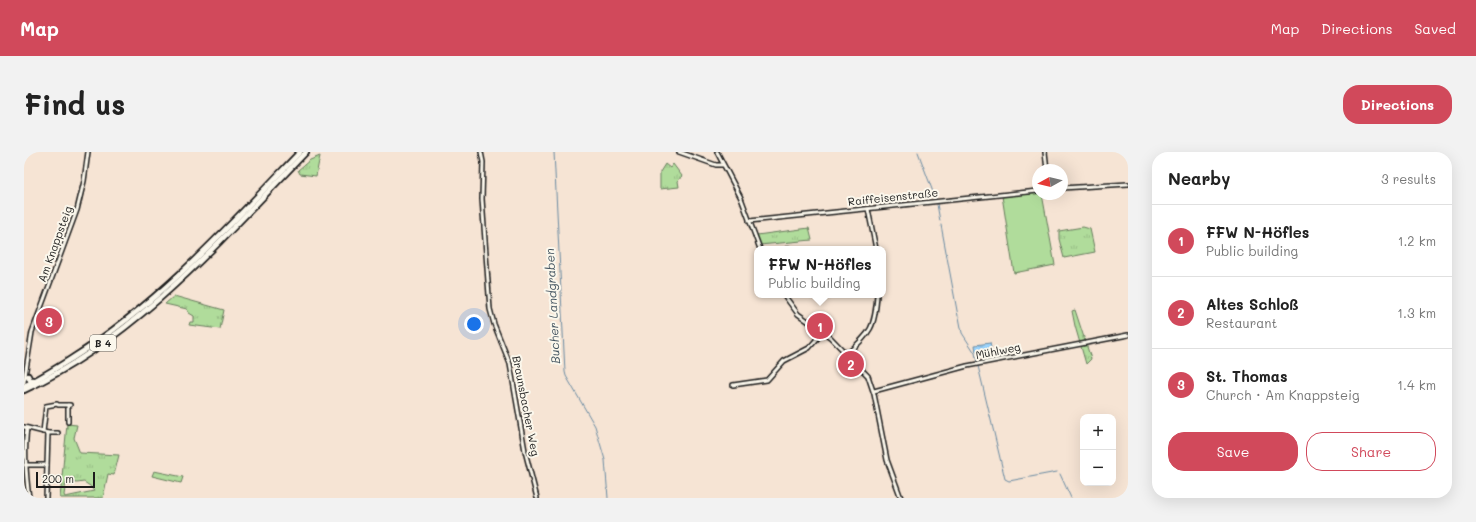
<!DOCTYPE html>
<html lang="en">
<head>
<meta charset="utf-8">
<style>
	:root { --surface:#fff; --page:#f2f2f2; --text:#222; --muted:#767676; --line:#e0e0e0; --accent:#d1495b }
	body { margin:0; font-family:Mali,sans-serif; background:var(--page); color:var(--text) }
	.controls { position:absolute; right:12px; bottom:12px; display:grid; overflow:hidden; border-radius:8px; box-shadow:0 4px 16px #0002 }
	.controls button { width:36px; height:36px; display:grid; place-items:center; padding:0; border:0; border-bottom:1px solid var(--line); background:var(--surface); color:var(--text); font:20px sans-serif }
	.compass { position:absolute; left:1008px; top:12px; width:36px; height:36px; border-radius:50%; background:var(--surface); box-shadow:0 4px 16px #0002; rotate:262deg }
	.scale { position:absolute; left:12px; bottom:10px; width:59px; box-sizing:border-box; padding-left:4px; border:2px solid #1c1c1c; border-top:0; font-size:11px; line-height:14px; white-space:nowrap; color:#1c1c1c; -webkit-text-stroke:3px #fbf7ec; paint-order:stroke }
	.you { position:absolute; left:450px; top:172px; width:14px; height:14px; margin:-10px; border:3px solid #fff; border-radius:50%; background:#1a73e8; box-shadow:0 0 0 6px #1a73e833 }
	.badge { display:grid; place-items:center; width:26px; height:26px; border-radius:50%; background:var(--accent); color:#fff; font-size:13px; font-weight:700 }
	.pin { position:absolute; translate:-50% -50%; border:2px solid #fff; box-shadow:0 1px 4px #0006 }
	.popup { position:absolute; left:730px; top:94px; width:132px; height:52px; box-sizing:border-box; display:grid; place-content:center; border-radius:8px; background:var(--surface); filter:drop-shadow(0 1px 3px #0005); font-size:13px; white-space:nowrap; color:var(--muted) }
	.popup b { font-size:15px; color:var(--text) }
	.popup::after { content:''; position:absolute; left:50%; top:100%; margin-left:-8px; border:8px solid transparent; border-top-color:var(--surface) }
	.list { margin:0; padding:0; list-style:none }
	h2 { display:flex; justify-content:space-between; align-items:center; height:52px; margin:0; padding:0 16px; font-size:17px }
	h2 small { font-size:13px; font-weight:400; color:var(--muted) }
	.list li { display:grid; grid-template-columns:26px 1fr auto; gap:12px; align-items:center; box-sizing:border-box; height:72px; padding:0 16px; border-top:1px solid var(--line) }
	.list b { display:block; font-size:15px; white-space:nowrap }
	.list p { margin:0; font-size:13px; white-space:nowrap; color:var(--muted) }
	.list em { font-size:13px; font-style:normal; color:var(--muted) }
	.actions { display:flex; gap:8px; padding:12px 16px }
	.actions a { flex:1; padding:9px 0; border:1px solid var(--accent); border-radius:16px; text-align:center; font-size:14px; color:var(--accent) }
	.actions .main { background:var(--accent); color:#fff }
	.map { position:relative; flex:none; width:1104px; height:346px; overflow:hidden; border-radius:16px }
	header { display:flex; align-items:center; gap:24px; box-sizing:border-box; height:56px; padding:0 20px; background:var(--accent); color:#fff }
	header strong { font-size:19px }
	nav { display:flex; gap:22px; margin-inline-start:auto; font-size:14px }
	.intro { display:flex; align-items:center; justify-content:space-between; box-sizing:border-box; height:96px; padding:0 24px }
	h1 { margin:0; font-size:28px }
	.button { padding:10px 18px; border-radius:16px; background:var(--accent); color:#fff; font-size:14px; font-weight:700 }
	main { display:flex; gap:24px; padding:0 24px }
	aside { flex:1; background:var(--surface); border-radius:16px; box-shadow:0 4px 16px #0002 }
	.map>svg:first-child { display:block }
	.grass { fill:url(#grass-tufts); stroke:#667c5c; fill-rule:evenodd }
	.garden { fill:#b0dc9b; stroke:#667c5c }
	.water { fill:url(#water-ripples); stroke:#698aa2 }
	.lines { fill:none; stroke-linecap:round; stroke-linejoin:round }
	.stream { stroke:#698aa2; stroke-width:1 }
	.minor-casing { stroke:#1c1c1c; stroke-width:6 }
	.major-casing { stroke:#1c1c1c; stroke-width:8 }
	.minor { stroke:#fbf7ec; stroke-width:3 }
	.major { stroke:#fbf7ec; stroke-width:4.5 }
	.labels { text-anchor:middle; stroke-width:4; stroke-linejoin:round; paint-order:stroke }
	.shield { fill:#fbf7ec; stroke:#5f5e5a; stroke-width:1 }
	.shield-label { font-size:10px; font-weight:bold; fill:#1c1c1c }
	.street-label { font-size:11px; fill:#1c1c1c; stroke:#fbf7ec }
	.water-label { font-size:12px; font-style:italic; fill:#42535f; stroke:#fbf7ec }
</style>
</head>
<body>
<header>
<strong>Map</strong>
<nav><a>Map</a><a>Directions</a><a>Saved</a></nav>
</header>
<div class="intro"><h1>Find us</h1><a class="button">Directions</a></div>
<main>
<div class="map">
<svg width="1104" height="346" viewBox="0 0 1104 346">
	<defs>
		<pattern id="grass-tufts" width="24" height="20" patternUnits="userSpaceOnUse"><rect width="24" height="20" fill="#b0dc9b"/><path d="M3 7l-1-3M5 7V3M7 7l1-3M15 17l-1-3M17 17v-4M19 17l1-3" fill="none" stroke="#97bc85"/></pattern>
		<pattern id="water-ripples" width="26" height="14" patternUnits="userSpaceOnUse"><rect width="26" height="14" fill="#9cd3fb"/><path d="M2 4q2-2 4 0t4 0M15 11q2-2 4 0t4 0" fill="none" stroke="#86b5d7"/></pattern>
	</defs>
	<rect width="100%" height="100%" fill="#f6e4d4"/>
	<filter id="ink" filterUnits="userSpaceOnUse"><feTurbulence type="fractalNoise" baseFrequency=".025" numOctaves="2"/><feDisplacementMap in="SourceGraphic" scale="8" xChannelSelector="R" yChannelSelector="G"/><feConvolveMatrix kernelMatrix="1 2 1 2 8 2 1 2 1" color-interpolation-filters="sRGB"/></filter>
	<g filter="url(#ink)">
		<g class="grass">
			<polygon points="296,4 292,24 276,22 274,18 286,8"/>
			<polygon points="641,12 646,16 649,12 658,24 654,29 655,35 636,37 636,20"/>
			<polygon points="1059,75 1066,77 1071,100 1040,106 1035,87 1035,79"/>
			<polygon points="785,76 788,88 736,93 733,83"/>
			<polygon points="150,144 200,158 196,177 165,173 166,170 170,170 170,164 165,161 163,157 141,152"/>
			<polygon points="1051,158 1067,207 1062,212 1051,174 1048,159"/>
			<path d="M43,272L53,273L50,286L56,301L95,303L90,323L84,322L79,346H36ZM42,330L53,331L60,330L66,334L70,339L41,345L40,343Z"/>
		</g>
		<g class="garden">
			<polygon points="1014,41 1014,42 1018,42 1031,113 990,121 978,44"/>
			<polygon points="130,319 159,325 157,331 128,324"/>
		</g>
		<polygon class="water" points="966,191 967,196 955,201 952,200 951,193"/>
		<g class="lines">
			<g class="stream">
				<polyline points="530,0 541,220 542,224 571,274 581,308 584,346"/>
				<polyline points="894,0 912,48"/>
				<polyline points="913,52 916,69"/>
				<polyline points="917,73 934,164"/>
				<polyline points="935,165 938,181 951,201 953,210"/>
				<polyline points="954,214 981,327 985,329 1033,320"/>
				<polyline points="1036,322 1047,346"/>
			</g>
			<defs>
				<g id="minor">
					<polyline points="457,0 459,10 458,47 466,157 470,172 486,212 501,299 513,346"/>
					<polyline points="655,0 692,13 699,13"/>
					<polyline points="693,0 717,46 736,97"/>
					<polyline points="1021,0 1023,18"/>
					<polyline points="1038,36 1104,32"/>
					<polyline points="844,57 852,97"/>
					<polyline points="725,69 1014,39"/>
					<polyline points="764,96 764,97"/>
					<polyline points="760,143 774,162 806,185 844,224 850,242 863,308 877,346"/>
					<path d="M823,202C847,180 851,176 853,143"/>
					<polyline points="0,230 8,180 53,58 60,29 64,0"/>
					<polyline points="709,233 743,228 760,209 785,196 799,180"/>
					<polyline points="850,239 943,214 1104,183"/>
					<polyline points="44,253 44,270"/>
					<polyline points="0,275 24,281 34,281"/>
					<path d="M3,276C0,299 2,323 5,346"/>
					<polyline points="19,280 22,254 33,252 34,253 46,253"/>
					<polyline points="1,313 23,313"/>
					<polyline points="22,346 24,281"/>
				</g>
				<g id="major">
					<polyline points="4,224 6,228 10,228"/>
					<path d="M0,234C17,226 34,215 50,205C137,150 206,73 276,0"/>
					<path d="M0,238C111,187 199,86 282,0"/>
				</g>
			</defs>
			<use href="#minor" class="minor-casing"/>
			<use href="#major" class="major-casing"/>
			<use href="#minor" class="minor"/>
			<use href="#major" class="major"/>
		</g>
	</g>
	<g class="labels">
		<rect class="shield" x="66" y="183" width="26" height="16" rx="3"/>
		<g class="shield-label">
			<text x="79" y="195">B 4</text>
		</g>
		<g class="street-label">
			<text transform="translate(869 45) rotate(-6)" y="4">Raiffeisenstraße</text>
			<text transform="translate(31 92) rotate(-70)" y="4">Am Knappsteig</text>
			<text transform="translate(974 199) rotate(-11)" y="4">Mühlweg</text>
			<text transform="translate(502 254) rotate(79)" y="4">Braunsbacher Weg</text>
		</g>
		<g class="water-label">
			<text transform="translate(529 154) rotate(-93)" y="4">Bucher Landgraben</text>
		</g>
	</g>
</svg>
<div class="controls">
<button>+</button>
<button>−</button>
</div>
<svg class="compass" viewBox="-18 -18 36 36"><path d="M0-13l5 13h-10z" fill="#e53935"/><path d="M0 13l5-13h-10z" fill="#767676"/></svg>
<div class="scale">200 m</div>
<div class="you"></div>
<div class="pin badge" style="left:796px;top:174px">1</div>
<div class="popup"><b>FFW N-Höfles</b>Public building</div>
<div class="pin badge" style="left:827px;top:212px">2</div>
<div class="pin badge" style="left:25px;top:169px">3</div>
</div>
<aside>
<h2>Nearby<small>3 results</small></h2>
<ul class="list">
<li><span class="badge">1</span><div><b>FFW N-Höfles</b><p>Public building</p></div><em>1.2 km</em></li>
<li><span class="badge">2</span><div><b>Altes Schloß</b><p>Restaurant</p></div><em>1.3 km</em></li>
<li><span class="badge">3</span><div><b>St. Thomas</b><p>Church · Am Knappsteig</p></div><em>1.4 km</em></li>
</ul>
<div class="actions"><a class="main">Save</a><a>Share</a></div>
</aside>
</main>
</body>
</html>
